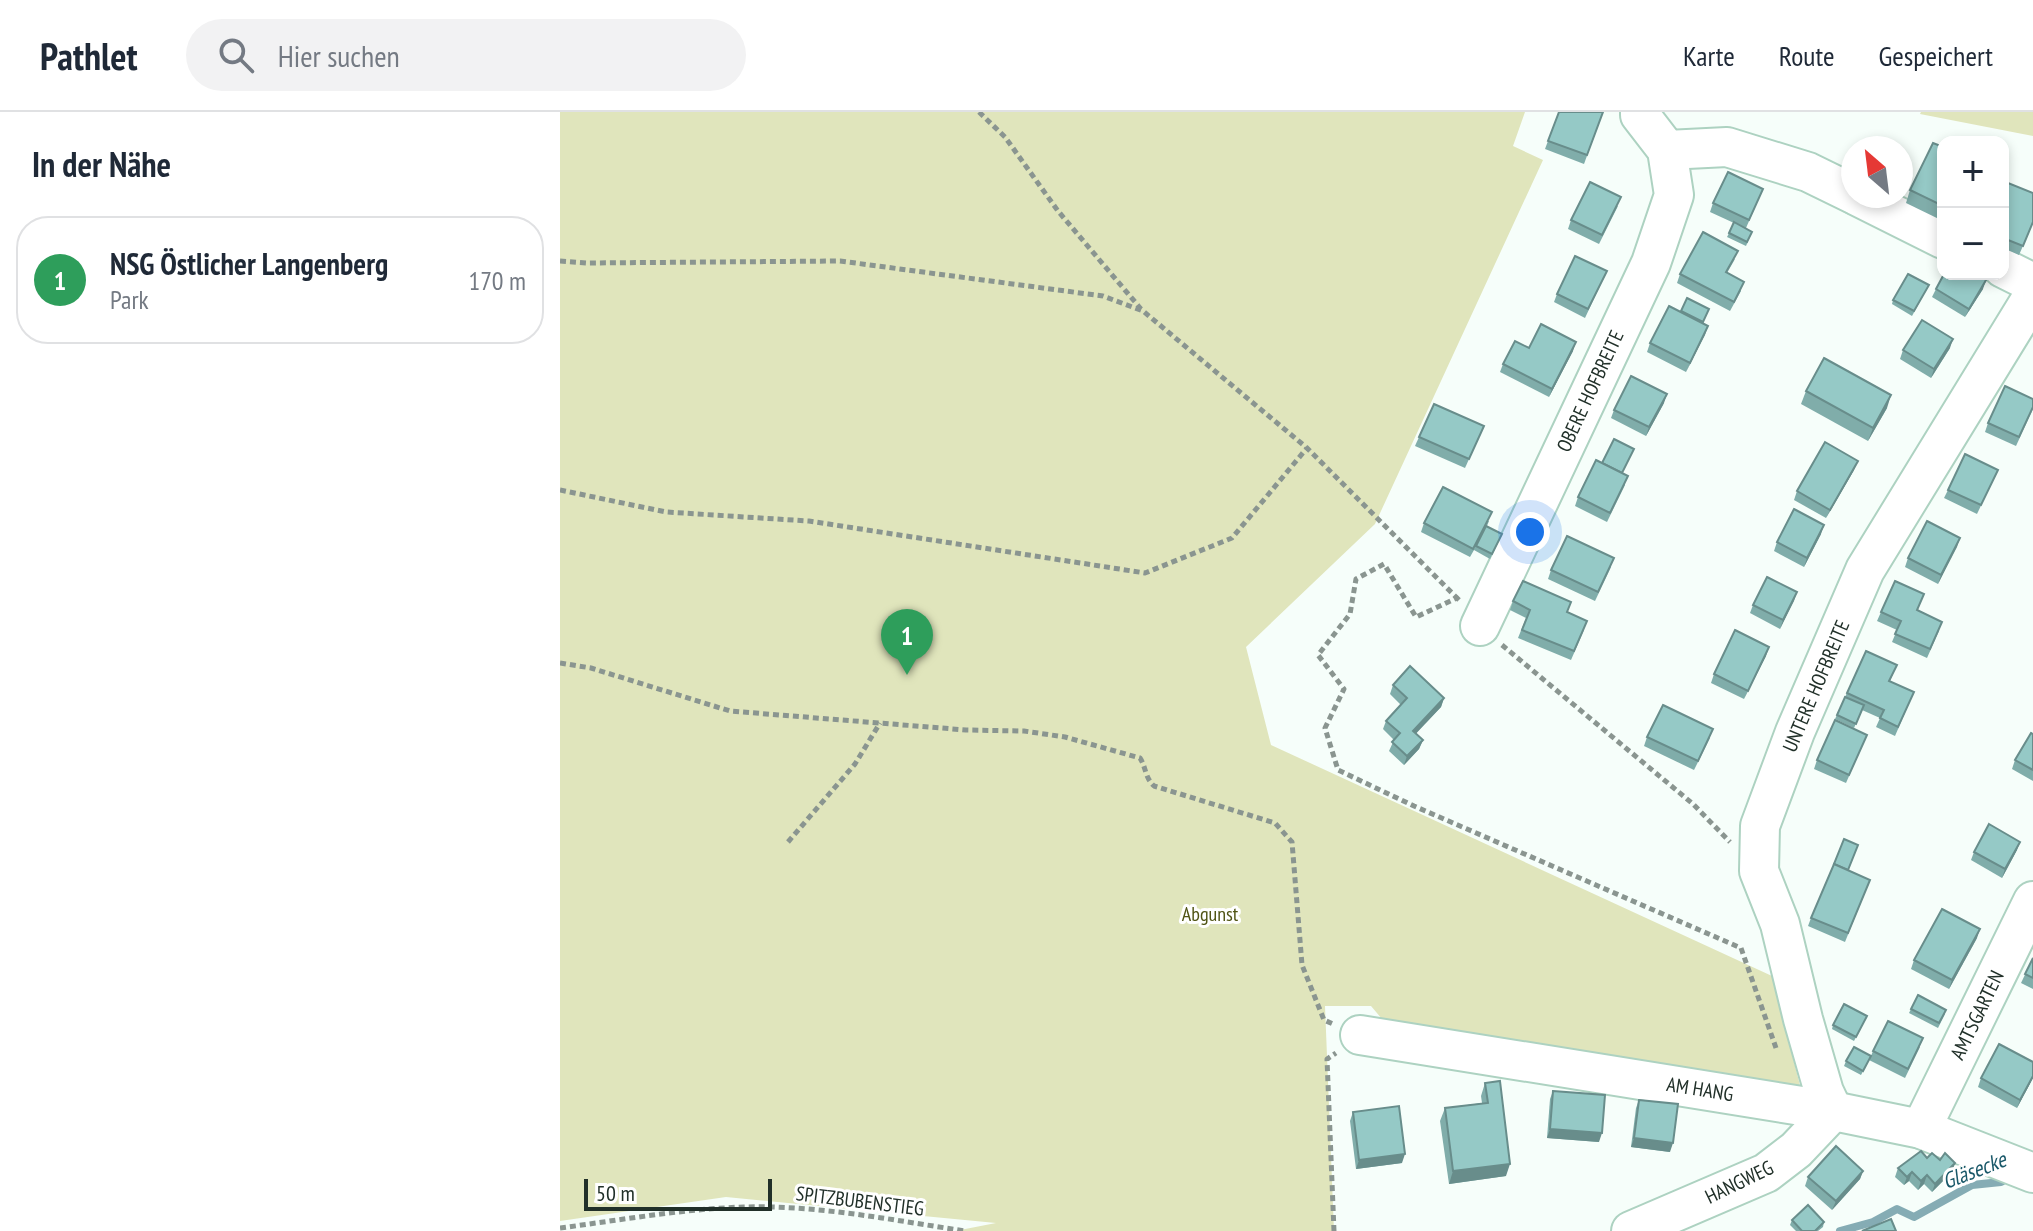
<!DOCTYPE html>
<html lang="de">
<head>
<meta charset="utf-8">
<style>
	:root { --surface:#fff; --page:#f2f2f3; --text:#1f2937; --muted:#747a83; --line:#e0e1e3; --accent:#1a73e8 }
	body { margin:0; font-family:"PT Sans Narrow",sans-serif; background:var(--page); color:var(--text) }
	.controls { position:absolute; right:24px; top:24px; display:grid; overflow:hidden; border-radius:16px; box-shadow:0 4px 12px #0003 }
	.controls button { width:72px; height:72px; display:grid; place-items:center; padding:0; border:0; border-bottom:2px solid var(--line); background:var(--surface); color:var(--text); font:40px sans-serif }
	.compass { position:absolute; left:1281px; top:24px; width:72px; height:72px; border-radius:50%; background:var(--surface); box-shadow:0 4px 12px #0003; rotate:332deg }
	.scale { position:absolute; left:24px; bottom:20px; width:188px; box-sizing:border-box; padding-left:8px; border:4px solid #213029; border-top:0; font-size:22px; line-height:28px; white-space:nowrap; color:#213029; -webkit-text-stroke:6px #fff; paint-order:stroke }
	.you { position:absolute; left:970px; top:420px; width:28px; height:28px; margin:-20px; border:6px solid #fff; border-radius:50%; background:#1a73e8; box-shadow:0 0 0 12px #1a73e833 }
	.badge { display:grid; place-items:center; width:52px; height:52px; border-radius:50%; background:var(--accent); color:#fff; font-size:26px; font-weight:700 }
	.pin { position:absolute; translate:-50% -66px; filter:drop-shadow(0 2px 4px #0008) }
	.pin::after { content:''; position:absolute; top:42px; width:28px; height:24px; background:inherit; clip-path:polygon(0 0,100% 0,50% 100%) }
	.list { margin:0; padding:0; list-style:none }
	h2 { display:flex; justify-content:space-between; align-items:center; height:104px; margin:0; padding:0 32px; font-size:34px }
	h2 small { font-size:26px; font-weight:400; color:var(--muted) }
	.list li { display:grid; grid-template-columns:52px 1fr auto; gap:24px; align-items:center; box-sizing:border-box; height:128px; margin:0 16px 16px; padding:0 16px; border:2px solid var(--line); border-radius:32px }
	.list b { display:block; font-size:30px; white-space:nowrap }
	.list p { margin:0; font-size:26px; white-space:nowrap; color:var(--muted) }
	.list em { font-size:26px; font-style:normal; color:var(--muted) }
	.icon { flex:none; width:44px; height:44px; fill:none; stroke:currentColor; stroke-width:2; stroke-linecap:round; stroke-linejoin:round }
	.map { position:relative; flex:none; width:1473px; height:1119px; overflow:hidden }
	header { display:flex; align-items:center; gap:48px; box-sizing:border-box; height:112px; padding:0 40px; background:var(--surface); border-bottom:2px solid var(--line) }
	header strong { font-size:38px }
	nav { display:flex; gap:44px; margin-inline-start:auto; font-size:28px }
	.search { width:560px; height:72px; background:var(--page); display:flex; align-items:center; gap:20px; box-sizing:border-box; padding:0 28px; border-radius:44px; color:var(--muted); font-size:30px }
	main { display:flex }
	aside { flex:1; background:var(--surface) }
	.map>svg:first-child { display:block }
	.green { fill:#e0e5bc }
	.lines { fill:none; stroke-linecap:round; stroke-linejoin:round }
	.stream { stroke:#85acb4; stroke-width:8 }
	.minor-casing { stroke:#add2c1; stroke-width:42 }
	.path { stroke:#8a9590; stroke-width:5; stroke-dasharray:6 4; stroke-linecap:butt }
	.minor { stroke:#fff; stroke-width:38 }
	.wall { fill:#80adaa }
	.shaded-wall { fill:#688d8b }
	.building { fill:#95c9c6; stroke:#688d8b; stroke-width:2 }
	.labels { text-anchor:middle; stroke-width:6; stroke-linejoin:round; paint-order:stroke }
	.street-label { font-size:20px; fill:#213029; stroke:#fff }
	.park-label { font-size:20px; fill:#505414; stroke:#fff }
	.water-label { font-size:22px; font-style:italic; fill:#195869; stroke:#fff }
</style>
</head>
<body>
<header>
<strong>Pathlet</strong>
<div class="search"><svg class="icon" aria-label="search" viewBox="0 0 24 24"><circle cx="10" cy="10" r="6"/><path d="M15 15l6 6"/></svg>Hier suchen</div>
<nav><a>Karte</a><a>Route</a><a>Gespeichert</a></nav>
</header>
<main>
<aside>
<h2>In der Nähe<small></small></h2>
<ul class="list">
<li><span class="badge" style="background:#2e9e5b">1</span><div><b>NSG Östlicher Langenberg</b><p>Park</p></div><em>170 m</em></li>
</ul>
</aside>
<div class="map">
<svg width="1473" height="1119" viewBox="0 0 1473 1119">
	<rect width="100%" height="100%" fill="#f6fefa"/>
	<g class="green">
		<polygon points="0,0 965,0 953,34 983,48 815,412 686,535 711,633 1212,864 1244,989 833,920 811,894 765,894 774,1119 395,1119 436,1111 166,1085 0,1109"/>
		<polygon points="1361,0 1473,0 1473,24 1360,2"/>
	</g>
	<g class="lines">
		<polyline class="stream" points="1280,1119 1313,1110 1337,1097 1354,1105 1412,1073 1441,1070 1452,1064"/>
		<defs>
			<g id="minor">
				<polyline points="1107,38 1167,35 1248,60 1293,82"/>
				<polyline points="1297,84 1383,127"/>
				<polyline points="1443,156 1473,171"/>
				<polyline points="920,514 1091,151 1114,83 1107,38 1080,3 1080,0"/>
				<polyline points="800,923 1273,999 1361,1017 1473,1061"/>
				<polyline points="1361,1017 1473,789"/>
				<polyline points="1071,1119 1206,1061 1236,1038 1273,999 1264,980 1243,907 1220,812 1199,759 1200,714 1235,620 1305,458 1473,184"/>
			</g>
		</defs>
		<use href="#minor" class="minor-casing"/>
		<g class="path">
			<polyline points="419,0 445,25 498,99 581,197"/>
			<polyline points="0,149 27,151 280,149 543,184 583,199 747,336 897,486"/>
			<polyline points="0,378 106,400 249,409 585,461 672,426 747,336"/>
			<polyline points="899,488 897,486 856,505 824,452 796,467 790,502 758,543 784,577 765,616 778,658 854,694 1181,836 1216,936"/>
			<polyline points="942,533 1133,692 1170,730"/>
			<path d="M0,551L31,556L170,599L406,618L464,619L505,625L580,646C586,655 585,666 594,674L715,711L732,730L742,853L764,908L773,912"/>
			<polyline points="228,730 295,652 320,611"/>
			<path d="M0,1116C61,1108 122,1097 184,1095C258,1093 332,1108 405,1119"/>
			<polyline points="774,1119 767,947 776,941"/>
		</g>
		<use href="#minor" class="minor"/>
	</g>
	<g class="wall">
		<polygon points="999,0 1043,0 1024,52 985,37"/>
		<polygon points="1383,35 1383,109 1346,91 1350,78"/>
		<polygon points="1443,63 1443,68 1473,111 1459,143 1443,136"/>
		<polygon points="1203,77 1186,116 1192,120 1186,134 1167,125 1174,111 1150,100 1153,91"/>
		<polygon points="1058,94 1039,132 1008,117 1011,108"/>
		<polygon points="1175,147 1167,161 1181,179 1170,199 1117,171 1120,162"/>
		<polygon points="1047,159 1025,206 994,190 997,182"/>
		<polygon points="1369,173 1352,204 1332,192 1333,188"/>
		<polygon points="1376,177 1423,177 1405,205 1372,185"/>
		<polygon points="1149,197 1143,211 1148,214 1126,260 1087,240 1090,231 1121,200"/>
		<polygon points="969,236 1013,239 989,285 940,260 943,252"/>
		<polygon points="1390,236 1371,266 1340,247 1343,238"/>
		<polygon points="1246,279 1327,296 1308,329 1241,292"/>
		<polygon points="1473,287 1473,297 1456,334 1425,320 1428,311"/>
		<polygon points="1104,291 1086,324 1051,306 1054,298"/>
		<polygon points="924,314 905,356 855,334 859,325"/>
		<polygon points="1294,358 1266,406 1234,388 1237,379"/>
		<polygon points="1438,358 1417,402 1384,386 1388,378"/>
		<polygon points="1063,361 1065,373 1047,410 1015,394 1018,385"/>
		<polygon points="929,409 927,414 940,426 930,447 914,438 910,445 861,420 864,411"/>
		<polygon points="1261,422 1244,455 1214,439 1217,430"/>
		<polygon points="1400,426 1378,472 1345,455 1348,446"/>
		<polygon points="1051,455 1035,489 988,467 991,458"/>
		<polygon points="1237,480 1220,517 1190,501 1193,493"/>
		<polygon points="953,489 1007,500 1024,518 1011,548 958,526 966,506 950,498"/>
		<polygon points="1358,499 1379,519 1367,546 1332,530 1337,518 1317,509 1321,500"/>
		<polygon points="1306,539 1333,562 1330,569 1354,580 1335,624 1316,615 1320,606 1302,598 1294,616 1275,607"/>
		<polygon points="1206,544 1184,587 1151,571 1154,562"/>
		<polygon points="833,573 884,586 881,595 856,621 863,628 859,637 844,653 829,639 834,628 823,617 826,609 841,593 830,582"/>
		<polygon points="1473,622 1473,669 1452,657 1455,648"/>
		<polygon points="1307,623 1286,671 1254,657 1257,648"/>
		<polygon points="1087,625 1150,626 1134,658 1084,634"/>
		<polygon points="1457,738 1442,766 1411,748 1414,740"/>
		<polygon points="1288,758 1310,768 1285,830 1248,814 1251,806"/>
		<polygon points="1417,826 1389,877 1351,857 1354,848"/>
		<polygon points="1473,846 1473,877 1461,871"/>
		<polygon points="1351,897 1385,902 1378,916 1349,901"/>
		<polygon points="1307,904 1294,929 1272,917 1273,913"/>
		<polygon points="1360,935 1345,966 1309,948 1301,963 1284,954 1286,949 1311,944 1313,939"/>
		<polygon points="1421,966 1473,966 1457,996 1418,975"/>
		<polygon points="925,971 946,1064 889,1072 880,1009 885,996 922,991 921,984"/>
		<polygon points="993,979 1039,1030 987,1026 990,987"/>
		<polygon points="1079,988 1110,1040 1071,1035 1076,996"/>
		<polygon points="793,1000 842,1051 796,1057 790,1009"/>
		<polygon points="1367,1046 1395,1051 1392,1060 1372,1080 1364,1072 1358,1078 1349,1069 1344,1073 1335,1065 1338,1056"/>
		<polygon points="1303,1059 1300,1067 1272,1098 1245,1074 1248,1065"/>
		<polygon points="1232,1108 1264,1110 1263,1115 1258,1119 1236,1119 1230,1113"/>
	</g>
	<g class="shaded-wall">
		<polygon points="1426,168 1423,177 1405,205 1409,197"/>
		<polygon points="1148,214 1145,223 1126,260 1130,251"/>
		<polygon points="1393,227 1390,236 1371,266 1374,257"/>
		<polygon points="1016,230 1013,239 989,285 992,277"/>
		<polygon points="1107,282 1104,291 1086,324 1089,315"/>
		<polygon points="1331,283 1327,296 1308,329 1313,316"/>
		<polygon points="1298,349 1294,358 1266,406 1270,398"/>
		<polygon points="1264,413 1261,422 1244,455 1247,446"/>
		<polygon points="1400,426 1397,435 1378,472 1381,463"/>
		<polygon points="1237,480 1234,489 1220,517 1223,508"/>
		<polygon points="1209,535 1206,544 1184,587 1188,579"/>
		<polygon points="884,586 881,595 850,628 853,619"/>
		<polygon points="863,628 859,637 844,653 847,644"/>
		<polygon points="1460,730 1457,738 1442,766 1445,757"/>
		<polygon points="1420,817 1417,826 1389,877 1392,868"/>
		<polygon points="1473,964 1473,966 1457,996 1460,988"/>
		<polygon points="990,1017 1042,1021 1039,1030 987,1026"/>
		<polygon points="1074,1026 1113,1031 1110,1040 1071,1035"/>
		<polygon points="845,1042 842,1051 796,1057 799,1048"/>
		<polygon points="1395,1051 1392,1060 1372,1080 1375,1072"/>
		<polygon points="950,1052 946,1064 889,1072 893,1059"/>
		<polygon points="1303,1059 1300,1067 1272,1098 1276,1089"/>
		<polygon points="1352,1060 1349,1069 1344,1073 1347,1065"/>
		<polygon points="1367,1063 1364,1072 1358,1078 1361,1069"/>
	</g>
	<g class="building">
		<polygon points="999,0 1043,0 1027,43 988,29"/>
		<polygon points="1373,31 1383,35 1383,94 1350,78"/>
		<polygon points="1168,60 1203,77 1189,108 1153,91"/>
		<polygon points="1443,69 1473,81 1473,110 1463,134 1443,126"/>
		<polygon points="1030,70 1061,85 1042,123 1011,108"/>
		<polygon points="1174,110 1192,120 1187,130 1169,121"/>
		<polygon points="1143,120 1178,139 1166,160 1184,170 1174,190 1120,162"/>
		<polygon points="1015,144 1047,159 1028,197 997,182"/>
		<polygon points="1348,162 1369,173 1354,199 1333,188"/>
		<polygon points="1384,162 1416,162 1426,168 1409,197 1376,177"/>
		<polygon points="1127,186 1149,197 1143,210 1121,199"/>
		<polygon points="1109,194 1148,214 1130,251 1090,231"/>
		<polygon points="1362,208 1393,227 1374,257 1343,238"/>
		<polygon points="981,212 1016,230 992,277 943,252 955,229 969,236"/>
		<polygon points="1264,246 1331,283 1313,316 1246,279"/>
		<polygon points="1071,264 1107,282 1089,315 1054,298"/>
		<polygon points="1445,274 1473,287 1473,295 1459,325 1428,311"/>
		<polygon points="874,292 924,314 909,347 859,325"/>
		<polygon points="1054,327 1074,337 1062,361 1042,351"/>
		<polygon points="1265,330 1298,349 1270,398 1237,379"/>
		<polygon points="1405,342 1438,358 1421,393 1388,378"/>
		<polygon points="1036,348 1068,364 1050,401 1018,385"/>
		<polygon points="883,375 932,400 913,437 864,411"/>
		<polygon points="1234,397 1264,413 1247,446 1217,430"/>
		<polygon points="1367,409 1400,426 1381,463 1348,446"/>
		<polygon points="926,414 942,422 932,442 916,434"/>
		<polygon points="1007,424 1054,446 1038,480 991,458"/>
		<polygon points="1207,465 1237,480 1223,508 1193,493"/>
		<polygon points="963,469 1011,490 1007,500 1027,509 1014,539 962,518 970,498 953,489"/>
		<polygon points="1335,469 1364,482 1357,498 1382,510 1370,537 1335,522 1341,509 1321,500"/>
		<polygon points="1175,518 1209,535 1188,579 1154,562"/>
		<polygon points="1306,539 1337,553 1329,569 1354,580 1338,615 1320,606 1324,598 1287,581"/>
		<polygon points="850,554 884,586 853,619 863,628 847,644 832,630 840,621 826,609 847,586 833,573"/>
		<polygon points="1285,585 1304,593 1296,612 1277,603"/>
		<polygon points="1103,593 1153,617 1138,649 1087,625"/>
		<polygon points="1275,608 1307,623 1289,663 1257,648"/>
		<polygon points="1471,621 1473,622 1473,658 1455,648"/>
		<polygon points="1429,712 1460,730 1445,757 1414,740"/>
		<polygon points="1284,727 1298,733 1288,758 1274,752"/>
		<polygon points="1274,752 1310,768 1288,821 1251,806"/>
		<polygon points="1382,797 1420,817 1392,868 1354,848"/>
		<polygon points="1473,846 1473,866 1465,862"/>
		<polygon points="1358,883 1386,898 1379,911 1351,897"/>
		<polygon points="1284,892 1307,904 1296,925 1273,913"/>
		<polygon points="1328,909 1363,926 1348,957 1313,939"/>
		<polygon points="1439,932 1473,950 1473,964 1460,988 1421,966"/>
		<polygon points="1294,935 1311,944 1303,959 1286,949"/>
		<polygon points="940,969 950,1052 893,1059 885,996 928,991 925,971"/>
		<polygon points="993,979 1045,983 1042,1021 990,1017"/>
		<polygon points="1079,988 1118,992 1113,1031 1074,1026"/>
		<polygon points="839,994 845,1042 799,1048 793,1000"/>
		<polygon points="1276,1034 1303,1059 1276,1089 1248,1065"/>
		<polygon points="1361,1039 1367,1046 1372,1041 1380,1048 1385,1041 1395,1051 1375,1072 1367,1063 1361,1069 1352,1060 1347,1065 1338,1056"/>
		<polygon points="1248,1093 1264,1110 1255,1119 1242,1119 1232,1108"/>
		<polygon points="1331,1107 1336,1119 1302,1119"/>
	</g>
	<g class="labels">
		<g class="street-label">
			<text transform="translate(1030 279) rotate(-65)" y="7">OBERE HOFBREITE</text>
			<text transform="translate(1256 574) rotate(-67)" y="7">UNTERE HOFBREITE</text>
			<text transform="translate(1417 903) rotate(-64)" y="7">AMTSGARTEN</text>
			<text transform="translate(1140 977) rotate(9)" y="7">AM HANG</text>
			<text transform="translate(1179 1070) rotate(-26)" y="7">HANGWEG</text>
			<text transform="translate(300 1089) rotate(7)" y="7">SPITZBUBENSTIEG</text>
		</g>
		<g class="park-label">
			<text x="650" y="809">Abgunst</text>
		</g>
		<g class="water-label">
			<text transform="translate(1414 1058) rotate(-21)" y="8">Gläsecke</text>
		</g>
	</g>
</svg>
<div class="controls">
<button>+</button>
<button>−</button>
</div>
<svg class="compass" viewBox="-18 -18 36 36"><path d="M0-13l5 13h-10z" fill="#e53935"/><path d="M0 13l5-13h-10z" fill="#747a83"/></svg>
<div class="scale">50 m</div>
<div class="you"></div>
<div class="pin badge" style="left:347px;top:563px;background:#2e9e5b">1</div>
</div>
</main>
</body>
</html>
